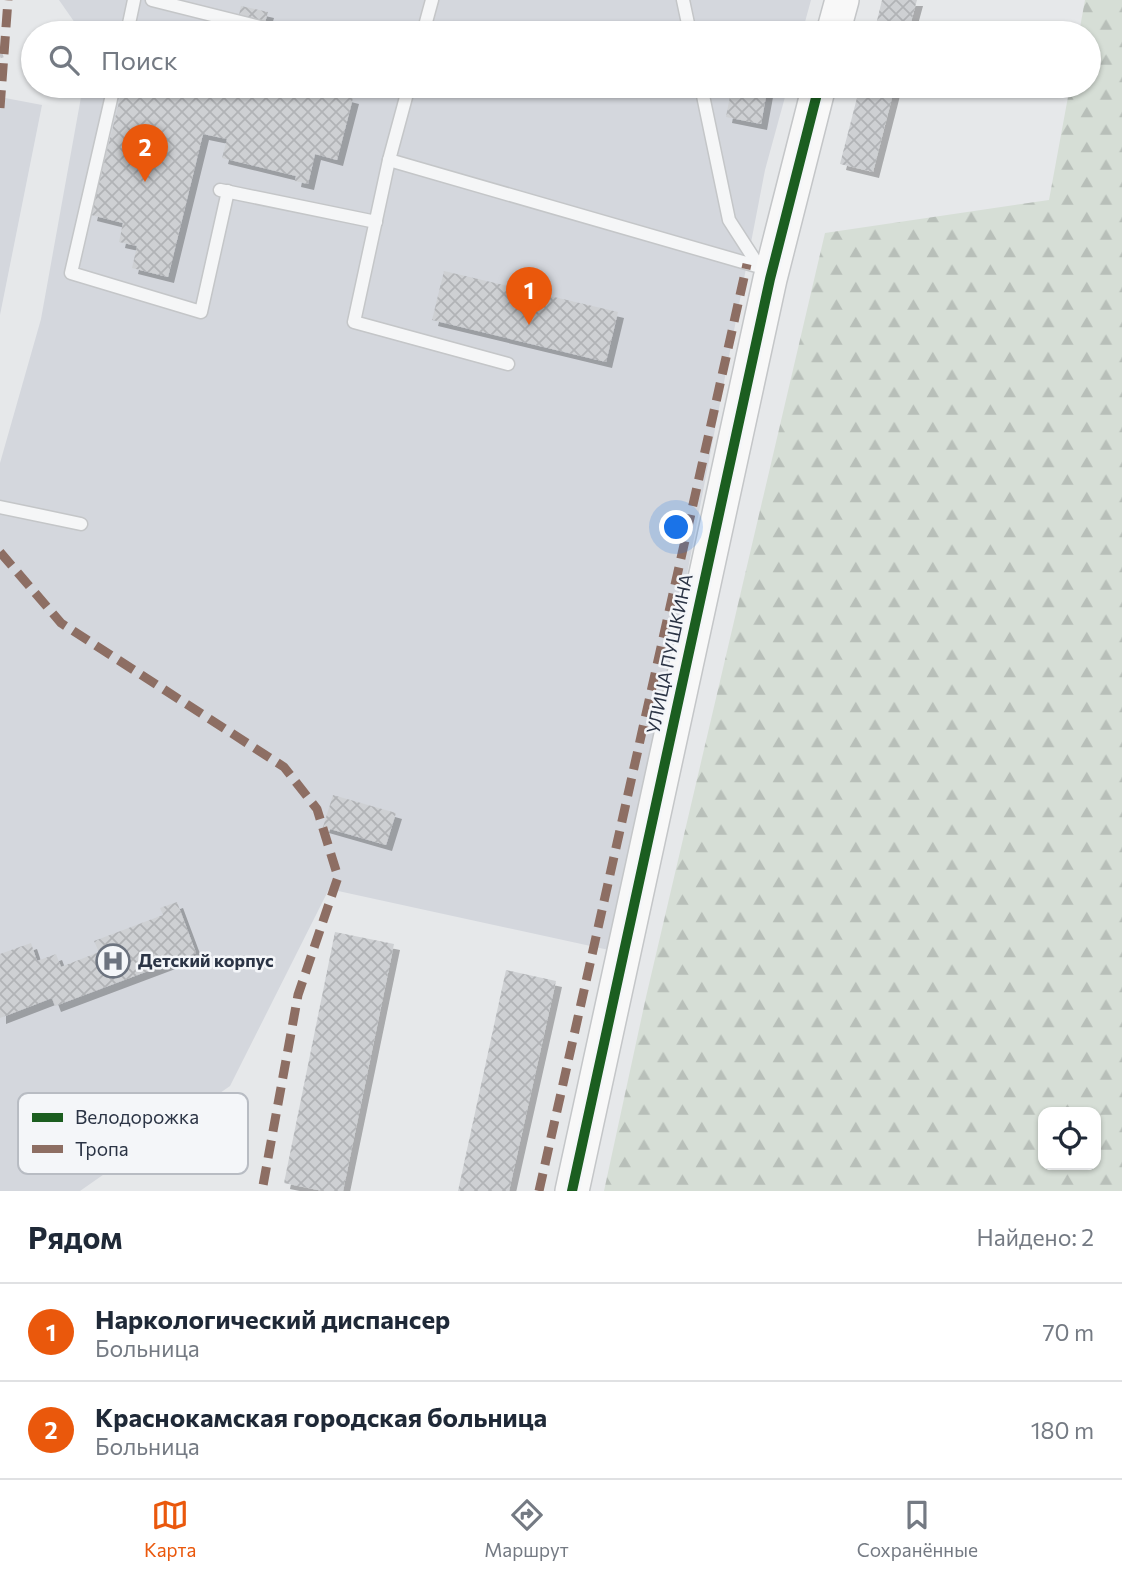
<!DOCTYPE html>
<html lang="ru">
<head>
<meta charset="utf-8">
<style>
	:root { --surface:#fff; --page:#f2f2f3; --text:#1f2937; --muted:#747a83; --line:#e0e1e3; --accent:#ea580c }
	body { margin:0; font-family:Commissioner,sans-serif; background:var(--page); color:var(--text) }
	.controls { position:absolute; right:21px; bottom:21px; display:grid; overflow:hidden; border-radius:14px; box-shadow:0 2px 5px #0004 }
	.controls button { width:63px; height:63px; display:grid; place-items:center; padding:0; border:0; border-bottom:2px solid var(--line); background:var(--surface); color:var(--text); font:35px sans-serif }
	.you { position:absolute; left:677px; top:528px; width:24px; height:24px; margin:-18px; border:5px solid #fff; border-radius:50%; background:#1a73e8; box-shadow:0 0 0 10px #1a73e833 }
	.badge { display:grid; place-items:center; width:46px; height:46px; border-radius:50%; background:var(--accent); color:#fff; font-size:23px; font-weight:700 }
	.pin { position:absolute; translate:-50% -58px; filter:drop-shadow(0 2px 4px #0008) }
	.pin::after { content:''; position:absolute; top:37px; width:24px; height:21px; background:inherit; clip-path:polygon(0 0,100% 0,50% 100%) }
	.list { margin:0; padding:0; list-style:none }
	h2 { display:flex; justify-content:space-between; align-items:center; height:91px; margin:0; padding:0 28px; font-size:30px }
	h2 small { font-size:23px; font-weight:400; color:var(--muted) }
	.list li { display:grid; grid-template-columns:46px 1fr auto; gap:21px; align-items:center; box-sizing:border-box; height:98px; padding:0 28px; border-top:2px solid var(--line) }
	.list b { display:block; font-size:26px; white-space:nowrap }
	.list p { margin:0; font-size:23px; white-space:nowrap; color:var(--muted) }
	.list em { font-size:23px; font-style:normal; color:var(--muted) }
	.icon { flex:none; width:38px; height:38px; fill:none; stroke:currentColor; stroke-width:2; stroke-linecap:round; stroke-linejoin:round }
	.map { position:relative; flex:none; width:1122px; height:1191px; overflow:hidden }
	.search { position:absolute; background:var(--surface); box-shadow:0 2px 5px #0004; left:21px; right:21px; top:21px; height:77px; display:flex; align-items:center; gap:18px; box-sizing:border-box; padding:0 24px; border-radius:38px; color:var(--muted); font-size:26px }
	.sheet { height:287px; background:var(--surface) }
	nav { display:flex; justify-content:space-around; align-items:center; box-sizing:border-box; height:98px; border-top:2px solid var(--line); background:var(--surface); font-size:19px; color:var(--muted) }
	nav a { display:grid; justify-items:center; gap:4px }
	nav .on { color:var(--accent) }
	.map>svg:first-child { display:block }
	.built { fill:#d4d7dd }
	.forest { fill:url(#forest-firs); fill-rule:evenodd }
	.building { fill:url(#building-cross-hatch); filter:url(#shadow) }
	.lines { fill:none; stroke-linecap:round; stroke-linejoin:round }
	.lane-casing { stroke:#c4c6c8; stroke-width:15 }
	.secondary-casing { stroke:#c4c6c8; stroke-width:36 }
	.path { stroke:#c5c6ca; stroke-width:4.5; stroke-dasharray:5 5; stroke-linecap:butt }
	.lane { stroke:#f5f6f7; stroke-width:12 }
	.secondary { stroke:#f8f8f8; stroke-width:33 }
	.quiet { stroke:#8d6e63; stroke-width:9; stroke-dasharray:18 9; stroke-linecap:butt }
	.cycleway-casing { stroke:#f4f6f9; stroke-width:15 }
	.cycleway { stroke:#1b5e20; stroke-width:10 }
	.labels { text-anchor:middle; stroke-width:5; stroke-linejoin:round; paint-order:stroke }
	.street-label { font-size:18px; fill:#2b3445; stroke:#f4f6f9 }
	.poi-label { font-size:18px; font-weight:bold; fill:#2b3445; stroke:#f4f6f9; text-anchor:start }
	.key { fill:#f4f6f9; stroke:#b8bcc3; stroke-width:2 }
	.key-label { font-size:19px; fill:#2b3445 }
</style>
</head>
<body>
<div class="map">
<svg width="1122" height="1191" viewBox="0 0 1122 1191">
	<defs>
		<pattern id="forest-firs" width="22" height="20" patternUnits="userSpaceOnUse" patternTransform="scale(1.75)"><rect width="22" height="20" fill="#d6ded6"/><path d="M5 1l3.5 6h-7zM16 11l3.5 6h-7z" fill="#b8bfb9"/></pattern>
		<pattern id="building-cross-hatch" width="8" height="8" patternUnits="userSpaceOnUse" patternTransform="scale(1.75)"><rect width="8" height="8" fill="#ced0d3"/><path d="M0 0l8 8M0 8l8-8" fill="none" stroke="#b1b3b6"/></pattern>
		<filter id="shadow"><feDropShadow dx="6" dy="6" stdDeviation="0" flood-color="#0004"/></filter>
	</defs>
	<rect width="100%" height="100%" fill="#e6e8ea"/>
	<g class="built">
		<polygon points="59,0 811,0 802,33 82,33"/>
		<polygon points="83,86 788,86 765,170 676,631 609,950 329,889 230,1086 80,1191 0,1191 0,463 41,319"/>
		<polygon points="0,97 42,105 0,315"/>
	</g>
	<path class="forest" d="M1085,0H1122V1191H604L646,997L825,233L1049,200L1070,86H1089V33H1079ZM1043,1112H1096V1165H1043Z"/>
	<g class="building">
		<polygon points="882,0 917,0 908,33 874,33"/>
		<polygon points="241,6 268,12 262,33 235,33"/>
		<polygon points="123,86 203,86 214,88 215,86 305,86 353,98 337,160 315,154 308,184 295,181 296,176 222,158 227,139 203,134 168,277 132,268 137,246 119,242 123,223 91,215"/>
		<polygon points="732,86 768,86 761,124 726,117"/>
		<polygon points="860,86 895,86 873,172 840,164"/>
		<polygon points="444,271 618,312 606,362 432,320"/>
		<polygon points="333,795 396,813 386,845 323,827"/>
		<polygon points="177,902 196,953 55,1006 52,998 0,1018 0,954 31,943 37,961 56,954 61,967 99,952 94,941 163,915 160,908"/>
		<polygon points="335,932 394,944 343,1191 323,1191 284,1183"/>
		<polygon points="506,970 556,981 509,1191 458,1191"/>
	</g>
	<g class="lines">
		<defs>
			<g id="lane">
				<polyline points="152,0 284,33"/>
				<polyline points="683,0 690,33"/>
				<polyline points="127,33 134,0"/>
				<polyline points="423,33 432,0"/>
				<polyline points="114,86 71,273 201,312 228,191"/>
				<polyline points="409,86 389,160 760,267"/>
				<polyline points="701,86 729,220 760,268"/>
				<polyline points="389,160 354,322 508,364"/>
				<polyline points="220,190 376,222"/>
				<polyline points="0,507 81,524"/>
			</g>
			<g id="secondary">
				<polyline points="833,33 842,0"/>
				<polyline points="572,1191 770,279 819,86"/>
			</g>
		</defs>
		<use href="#lane" class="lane-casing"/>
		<use href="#secondary" class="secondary-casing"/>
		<polyline class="path" points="0,56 3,55"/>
		<use href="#lane" class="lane"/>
		<use href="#secondary" class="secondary"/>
		<g class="quiet">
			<polyline points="0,108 8,0"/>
			<polyline points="0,552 61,623 284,767 317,809 338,877 298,995 262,1191"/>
			<polyline points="539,1191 747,264"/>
		</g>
		<defs>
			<polyline id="cycleway" points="572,1191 770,279 819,86"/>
		</defs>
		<use href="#cycleway" class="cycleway-casing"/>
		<use href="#cycleway" class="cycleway"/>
	</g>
	<defs>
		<symbol id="hospital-ring" viewBox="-11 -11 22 22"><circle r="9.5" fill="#f4f6f9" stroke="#6c737f" stroke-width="1.5"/><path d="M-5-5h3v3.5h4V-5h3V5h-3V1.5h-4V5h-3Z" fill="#6c737f"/></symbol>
	</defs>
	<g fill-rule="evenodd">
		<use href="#hospital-ring" x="94" y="942" width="38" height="38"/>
	</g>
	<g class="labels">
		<g class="street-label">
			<text transform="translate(670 654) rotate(-78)" y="6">УЛИЦА ПУШКИНА</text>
		</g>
		<g class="poi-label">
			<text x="138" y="967">Детский корпус</text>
		</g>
	</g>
	<rect x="18" y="1093" width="230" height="81" rx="10" class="key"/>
	<rect x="32" y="1113" width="31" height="9" fill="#1b5e20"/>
	<rect x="32" y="1145" width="31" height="8" fill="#8d6e63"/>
	<g class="key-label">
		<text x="75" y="1124">Велодорожка</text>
		<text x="75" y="1156">Тропа</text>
	</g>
</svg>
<div class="controls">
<button><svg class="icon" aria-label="locate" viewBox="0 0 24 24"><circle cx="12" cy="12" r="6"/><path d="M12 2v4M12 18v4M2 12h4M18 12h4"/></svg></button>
</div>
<div class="you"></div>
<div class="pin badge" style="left:529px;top:325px">1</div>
<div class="pin badge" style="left:145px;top:182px">2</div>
<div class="search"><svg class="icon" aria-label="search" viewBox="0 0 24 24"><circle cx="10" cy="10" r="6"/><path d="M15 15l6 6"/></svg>Поиск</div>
</div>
<section class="sheet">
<h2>Рядом<small>Найдено: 2</small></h2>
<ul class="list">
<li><span class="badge">1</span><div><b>Наркологический диспансер</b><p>Больница</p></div><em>70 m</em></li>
<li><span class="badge">2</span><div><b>Краснокамская городская больница</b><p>Больница</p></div><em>180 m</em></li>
</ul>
</section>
<nav>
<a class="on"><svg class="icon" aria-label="map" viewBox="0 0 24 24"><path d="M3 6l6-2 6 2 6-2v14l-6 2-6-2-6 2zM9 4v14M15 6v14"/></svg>Карта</a>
<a><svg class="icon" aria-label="directions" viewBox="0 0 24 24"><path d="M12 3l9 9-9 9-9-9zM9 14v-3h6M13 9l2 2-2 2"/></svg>Маршрут</a>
<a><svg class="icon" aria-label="saved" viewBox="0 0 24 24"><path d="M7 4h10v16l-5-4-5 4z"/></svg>Сохранённые</a>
</nav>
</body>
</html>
